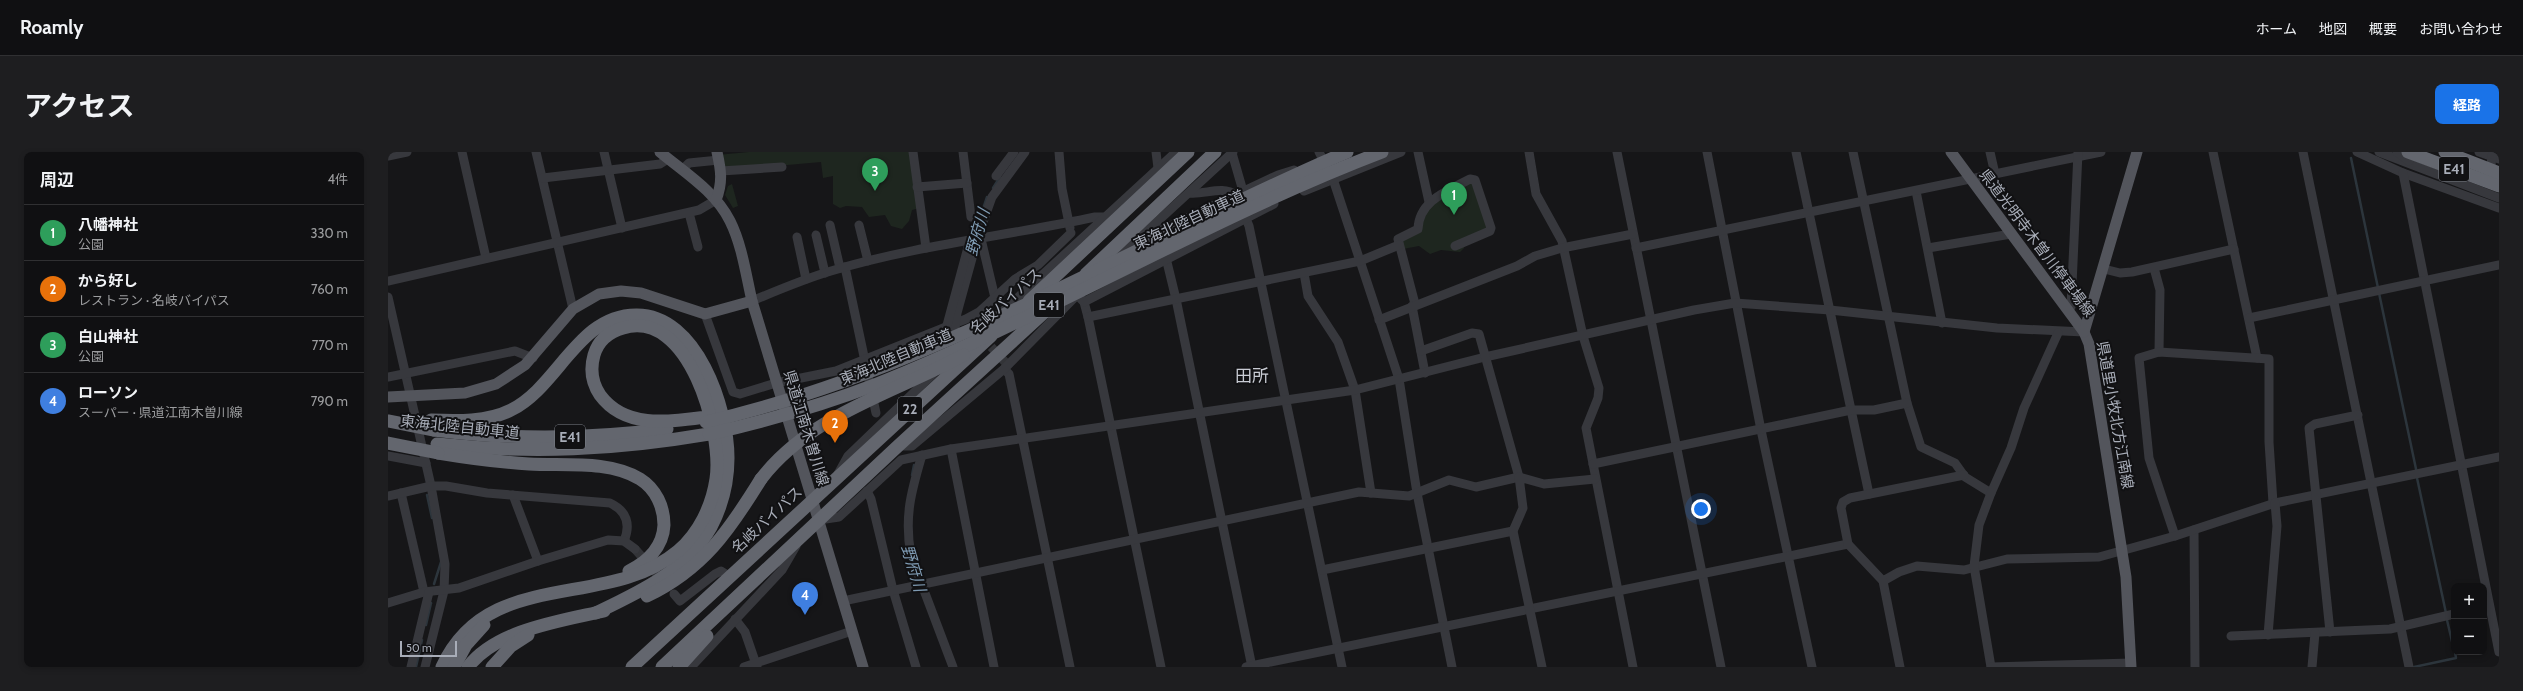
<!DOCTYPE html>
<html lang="ja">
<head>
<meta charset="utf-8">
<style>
	:root { --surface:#101012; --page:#1e1e20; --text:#f1f3f6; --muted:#9c9d9f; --line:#303032; --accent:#1a73e8 }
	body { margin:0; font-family:Cabin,"Noto Sans JP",sans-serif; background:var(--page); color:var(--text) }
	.controls { position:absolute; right:12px; bottom:12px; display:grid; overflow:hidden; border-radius:8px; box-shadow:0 2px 6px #0003 }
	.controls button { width:36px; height:36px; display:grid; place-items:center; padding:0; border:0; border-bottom:1px solid var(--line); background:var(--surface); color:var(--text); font:20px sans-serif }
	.scale { position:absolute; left:12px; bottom:10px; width:57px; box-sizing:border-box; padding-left:4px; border:2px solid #a8adb8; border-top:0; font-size:11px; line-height:14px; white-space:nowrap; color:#a8adb8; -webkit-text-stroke:3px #111113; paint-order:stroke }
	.you { position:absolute; left:1313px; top:357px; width:14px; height:14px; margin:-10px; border:3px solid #fff; border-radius:50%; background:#1a73e8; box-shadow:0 0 0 6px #1a73e833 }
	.badge { display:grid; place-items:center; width:26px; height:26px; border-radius:50%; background:var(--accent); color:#fff; font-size:13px; font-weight:700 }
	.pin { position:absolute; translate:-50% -33px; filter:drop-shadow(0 1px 2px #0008) }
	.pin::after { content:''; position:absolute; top:21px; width:14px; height:12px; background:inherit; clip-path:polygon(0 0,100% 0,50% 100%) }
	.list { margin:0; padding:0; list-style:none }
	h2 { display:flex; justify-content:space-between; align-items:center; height:52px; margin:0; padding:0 16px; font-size:17px }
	h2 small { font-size:13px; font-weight:400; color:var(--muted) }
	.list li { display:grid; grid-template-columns:26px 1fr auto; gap:12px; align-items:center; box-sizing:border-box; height:56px; padding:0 16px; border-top:1px solid var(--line) }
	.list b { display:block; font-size:15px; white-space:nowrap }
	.list p { margin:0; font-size:13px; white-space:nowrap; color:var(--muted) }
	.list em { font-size:13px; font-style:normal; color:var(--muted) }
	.map { position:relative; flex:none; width:2111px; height:515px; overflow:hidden; border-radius:8px }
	header { display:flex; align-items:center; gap:24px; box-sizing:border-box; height:56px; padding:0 20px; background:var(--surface); border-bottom:1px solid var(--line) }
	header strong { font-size:19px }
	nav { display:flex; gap:22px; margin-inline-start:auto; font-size:14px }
	.intro { display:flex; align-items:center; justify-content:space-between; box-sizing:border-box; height:96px; padding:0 24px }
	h1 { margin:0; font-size:28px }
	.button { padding:10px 18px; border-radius:8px; background:var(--accent); color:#fff; font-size:14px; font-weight:700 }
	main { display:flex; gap:24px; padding:0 24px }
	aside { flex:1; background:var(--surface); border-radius:8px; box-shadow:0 2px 6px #0003 }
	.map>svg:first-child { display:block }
	.green { fill:#1e261f }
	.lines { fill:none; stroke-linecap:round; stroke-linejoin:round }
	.stream { stroke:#2c353c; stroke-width:2.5 }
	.minor-tunnel { stroke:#333438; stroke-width:9; stroke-dasharray:9 4.5; stroke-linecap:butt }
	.minor { stroke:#37383d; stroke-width:9 }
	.major { stroke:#53555c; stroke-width:11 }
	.highway { stroke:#63666e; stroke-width:13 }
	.minor-bridge { stroke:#37383d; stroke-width:9 }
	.highway-bridge { stroke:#63666e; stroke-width:13 }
	.labels { text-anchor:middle; stroke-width:4; stroke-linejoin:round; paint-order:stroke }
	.shield { fill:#111113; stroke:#7b7e86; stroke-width:1 }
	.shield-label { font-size:14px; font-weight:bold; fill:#a8adb8 }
	.street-label { font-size:15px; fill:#a8adb8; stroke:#111113 }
	.water-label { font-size:16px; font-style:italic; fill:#7f9bb3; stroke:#111113 }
	.quarter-label { font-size:17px; fill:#c9ccd4; stroke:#111113 }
</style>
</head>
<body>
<header>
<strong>Roamly</strong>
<nav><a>ホーム</a><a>地図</a><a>概要</a><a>お問い合わせ</a></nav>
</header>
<div class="intro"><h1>アクセス</h1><a class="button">経路</a></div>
<main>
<aside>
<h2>周辺<small>4件</small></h2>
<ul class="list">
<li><span class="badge" style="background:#2e9e5b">1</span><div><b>八幡神社</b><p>公園</p></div><em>330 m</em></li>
<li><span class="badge" style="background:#e8710a">2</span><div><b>から好し</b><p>レストラン · 名岐バイパス</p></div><em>760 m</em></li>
<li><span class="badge" style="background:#2e9e5b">3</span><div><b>白山神社</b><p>公園</p></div><em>770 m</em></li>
<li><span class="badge" style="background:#3f7fe0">4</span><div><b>ローソン</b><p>スーパー · 県道江南木曽川線</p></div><em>790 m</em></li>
</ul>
</aside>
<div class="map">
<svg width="2111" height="515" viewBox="0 0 2111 515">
	<rect width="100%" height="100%" fill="#161618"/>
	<g class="green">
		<polygon points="361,0 523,0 532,56 524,58 521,69 514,77 503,74 497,63 481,65 474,55 458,54 452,56 445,52 445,24 435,26 433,10 333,19 329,3"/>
		<polygon points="1082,27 1102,79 1078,89 1076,96 1072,100 1053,98 1042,102 1031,94 1015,97 1010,87 1030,77 1041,50"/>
		<polygon points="344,32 350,54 345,56 337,43 340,34"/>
	</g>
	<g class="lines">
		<g class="stream">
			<polyline points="1963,6 1990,136"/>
			<polyline points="605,36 612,25"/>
			<polyline points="591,69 599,45"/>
			<polyline points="1991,141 2028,317"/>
			<polyline points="524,323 526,313"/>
			<polyline points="2029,326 2058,461"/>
			<polyline points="39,343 44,366"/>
			<polyline points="46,432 53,410"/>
			<polyline points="2059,468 2066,498"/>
			<polyline points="38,473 43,451"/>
			<polyline points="28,515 34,488"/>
			<polyline points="2026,515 2068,506 2067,500"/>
		</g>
		<g class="minor-tunnel">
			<polyline points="594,185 618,211"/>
			<polyline points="247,397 276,430"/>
		</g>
		<g class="minor">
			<polyline points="74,0 98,106"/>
			<polyline points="148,0 185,157"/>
			<polyline points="216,0 234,76"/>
			<polyline points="525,0 538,96"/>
			<polyline points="575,0 583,65"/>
			<polyline points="671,0 674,37 682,76"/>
			<polyline points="768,0 770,16"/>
			<polyline points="931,0 945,27 1011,227 1029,341 1064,515"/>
			<polyline points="1030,0 1041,50"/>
			<polyline points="1141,0 1148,42 1174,89 1195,184 1211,236 1210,246 1198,276 1245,515"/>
			<polyline points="1229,0 1333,515"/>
			<polyline points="1319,0 1373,278 1424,515"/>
			<polyline points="1408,0 1481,342"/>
			<polyline points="1465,0 1519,251 1533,295 1567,311 1577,325 1603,341"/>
			<polyline points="1602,0 1607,22"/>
			<polyline points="1825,0 1869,206"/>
			<polyline points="1915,0 2021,515"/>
			<polyline points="1969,0 2015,21 2111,56"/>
			<polyline points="1991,0 2059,26"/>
			<polyline points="2009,0 2021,9"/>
			<polyline points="2091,0 2111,7"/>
			<polyline points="844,1 855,39"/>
			<polyline points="0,4 19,0"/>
			<polyline points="294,18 301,11 331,8"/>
			<polyline points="333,19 394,15"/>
			<polyline points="2015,21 2111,500"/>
			<polyline points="2102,23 2104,4"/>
			<polyline points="608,24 626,0"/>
			<polyline points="155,26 272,12 280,7"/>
			<polyline points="529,35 579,31"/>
			<polyline points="916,39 1013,0"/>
			<polyline points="1528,39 1554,171"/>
			<path d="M801,41C817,43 834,33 848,43L861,74L954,515"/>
			<polyline points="301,61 310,95"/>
			<polyline points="442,73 452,116"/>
			<polyline points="471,73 480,109"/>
			<polyline points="765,76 769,80 890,23 906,18"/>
			<polyline points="769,80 778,106 788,147 864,515"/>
			<polyline points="428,83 437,121"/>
			<polyline points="409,85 418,127"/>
			<polyline points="593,87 607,146"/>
			<polyline points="1248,96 1713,0"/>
			<polyline points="1540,96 1623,82"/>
			<polyline points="734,102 845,0"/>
			<polyline points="457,115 488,261"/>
			<polyline points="1766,116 1772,138 1771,200"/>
			<polyline points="1716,117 1732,121 1744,120 1846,97"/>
			<polyline points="916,121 920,144 950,190 967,238 983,341"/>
			<polyline points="0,129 311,58 328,48"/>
			<polyline points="689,143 696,150 700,165 773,515"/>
			<polyline points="0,145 43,334 57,412 56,439 37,515"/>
			<path d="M364,149C390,138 416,127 443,119C529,93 619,84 707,65H715"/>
			<polyline points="696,150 886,52"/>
			<path d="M1027,152L1010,87L1030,77C1031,48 1060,39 1082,27L1087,28L1103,76L1102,79L1067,94"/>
			<polyline points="1024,154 1037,221"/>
			<polyline points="1679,158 1683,155 1690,0"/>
			<polyline points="614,160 788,0"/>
			<polyline points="317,162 345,240 352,242 388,231 448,219 578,167 591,160 627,127 650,113 683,81"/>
			<polyline points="700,165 972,109 1011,93"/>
			<polyline points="1861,166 2111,113"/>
			<polyline points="991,168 1129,114 1147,104 1174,96 1245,82"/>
			<polyline points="567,176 569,161 591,81 604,45 637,0"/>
			<polyline points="558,177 582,88"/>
			<polyline points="616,217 621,222 682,515"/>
			<polyline points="0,225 127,199 145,206"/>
			<polyline points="510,294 524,294 616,217 688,144"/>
			<polyline points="563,297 606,515"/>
			<path d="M534,303C523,340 516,365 523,404L565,515"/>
			<polyline points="0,304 38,311"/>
			<polyline points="1205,312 1463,258 1486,258 1519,251"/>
			<polyline points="450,322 460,304 545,222"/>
			<polyline points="479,339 483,347 505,438 528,515"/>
			<polyline points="13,341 36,440"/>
			<polyline points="125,343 150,409"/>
			<path d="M0,344L43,334H58L99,341L222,351C239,359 243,372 236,389"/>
			<polyline points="431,368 451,365 513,308 563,297 967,238 1097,205 1306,158 1347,151 1442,158 1609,176 1696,180"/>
			<polyline points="1806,378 1807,515"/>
			<polyline points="1787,384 1761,306 1751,206 1771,200 1881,207 1881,290 1885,351"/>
			<polyline points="934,418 1125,379"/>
			<polyline points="1495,429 1511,420 1529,414 1576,418 1619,407 1711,405 1787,384 1887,351 2111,305"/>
			<polyline points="286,442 292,449 327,422 333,419 341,424"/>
			<polyline points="455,449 971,340 1021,344 1061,328 1088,335 1131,325 1091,182 1084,181 1033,199"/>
			<polyline points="0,451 36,440 71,436 150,409 220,388 236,389 247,397"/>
			<polyline points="347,467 357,480 369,515"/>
			<polyline points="1942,480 1921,276 1927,272 1970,263"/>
			<polyline points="1880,483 1889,374 1887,351"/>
			<polyline points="1843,484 2002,477 2066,462"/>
			<polyline points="23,515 41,440"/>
			<polyline points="303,515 394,418 408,394"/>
			<polyline points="356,515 464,479"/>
			<polyline points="858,515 1460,392"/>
			<polyline points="1154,515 1125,379 1135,356 1131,325 1156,332 1207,327"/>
			<polyline points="1512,515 1495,429 1460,392 1453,356 1455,350 1462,346 1576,323"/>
			<polyline points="1603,515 1586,414 1591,373 1603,341 1623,296 1636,256 1670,181"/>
			<polyline points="1603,515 1743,511"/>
			<polyline points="1924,515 1927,481"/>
		</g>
		<g class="major">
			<path d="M272,0C297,21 327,39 342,69C354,93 358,123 364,149L475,515"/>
			<polyline points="1563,0 1696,180 1701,192 1738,425 1743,515"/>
			<path d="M328,48C335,30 333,18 329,0"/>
			<polyline points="1696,180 1749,0"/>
			<polyline points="0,245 77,241 108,232 137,213 185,157 211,142 233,139 253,141 317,162 364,149"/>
		</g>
		<g class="highway">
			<polyline points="698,122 827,0"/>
			<polyline points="641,149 800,0"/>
			<path d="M43,268C69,269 99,270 123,258C170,235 190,163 248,163C309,162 340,257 340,306C340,330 334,354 323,375C298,419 252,440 208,461"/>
			<path d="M46,278C124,288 201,287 279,277"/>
			<path d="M49,292C144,302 227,298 321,282"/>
			<path d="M50,301C80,306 111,310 141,312C176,314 221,308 252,327C268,337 276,355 276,373C275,395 259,410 241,419"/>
			<path d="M259,444C315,417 341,379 373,327"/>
			<path d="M54,515C100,414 219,459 290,399C311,381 324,354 328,327C335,280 301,156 235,176C221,180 210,189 206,203C202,217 204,231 212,243C237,277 281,270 318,265"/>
			<polyline points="66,515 78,493 96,473"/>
			<path d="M80,515C108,478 172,469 216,459"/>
			<polyline points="104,515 123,494 140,483"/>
			<polyline points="244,515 603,184"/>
			<polyline points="274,515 510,294 661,156"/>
			<polyline points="291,515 319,484"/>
		</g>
		<polyline class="minor-bridge" points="2059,26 2111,46"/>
		<g class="highway-bridge">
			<polyline points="2020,0 2111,34"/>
			<polyline points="2057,0 2111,21"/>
			<polyline points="0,269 46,278"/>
			<path d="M318,270C546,218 746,91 959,0"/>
			<path d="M321,282C378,269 435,253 489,232C661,163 821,66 994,0"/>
			<polyline points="0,291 50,301"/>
			<path d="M373,327C423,262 506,241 576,203"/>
		</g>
	</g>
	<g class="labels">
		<g class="shield">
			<rect x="2051" y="5" width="30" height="24" rx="3"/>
			<rect x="646" y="141" width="30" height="24" rx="3"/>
			<rect x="510" y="245" width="24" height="24" rx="3"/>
			<rect x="167" y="273" width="30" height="24" rx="3"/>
		</g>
		<g class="shield-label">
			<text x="2066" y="22">E41</text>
			<text x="661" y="158">E41</text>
			<text x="522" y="262">22</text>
			<text x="182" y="290">E41</text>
		</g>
		<g class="street-label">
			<text transform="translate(801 68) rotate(-25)" y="5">東海北陸自動車道</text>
			<text transform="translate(1649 91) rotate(53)" y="5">県道光明寺木曽川停車場線</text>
			<text transform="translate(618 149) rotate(-42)" y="5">名岐バイパス</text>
			<text transform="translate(508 205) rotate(-23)" y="5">東海北陸自動車道</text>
			<text transform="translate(1727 263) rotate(80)" y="5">県道里小牧北方江南線</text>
			<text transform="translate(72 275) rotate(6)" y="5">東海北陸自動車道</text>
			<text transform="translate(418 276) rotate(73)" y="5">県道江南木曽川線</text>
			<text transform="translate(379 368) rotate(-43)" y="5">名岐バイパス</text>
		</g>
		<g class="water-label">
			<text transform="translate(589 80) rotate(-74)" y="6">野府川</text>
			<text transform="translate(526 416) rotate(73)" y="6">野府川</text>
		</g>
		<g class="quarter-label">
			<text x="864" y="230">田所</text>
		</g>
	</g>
</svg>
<div class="controls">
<button>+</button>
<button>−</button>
</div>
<div class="scale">50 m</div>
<div class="you"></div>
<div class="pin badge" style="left:1066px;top:63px;background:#2e9e5b">1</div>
<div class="pin badge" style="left:447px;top:291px;background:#e8710a">2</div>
<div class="pin badge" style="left:487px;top:39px;background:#2e9e5b">3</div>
<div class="pin badge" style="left:417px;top:463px;background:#3f7fe0">4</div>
</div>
</main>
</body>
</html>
